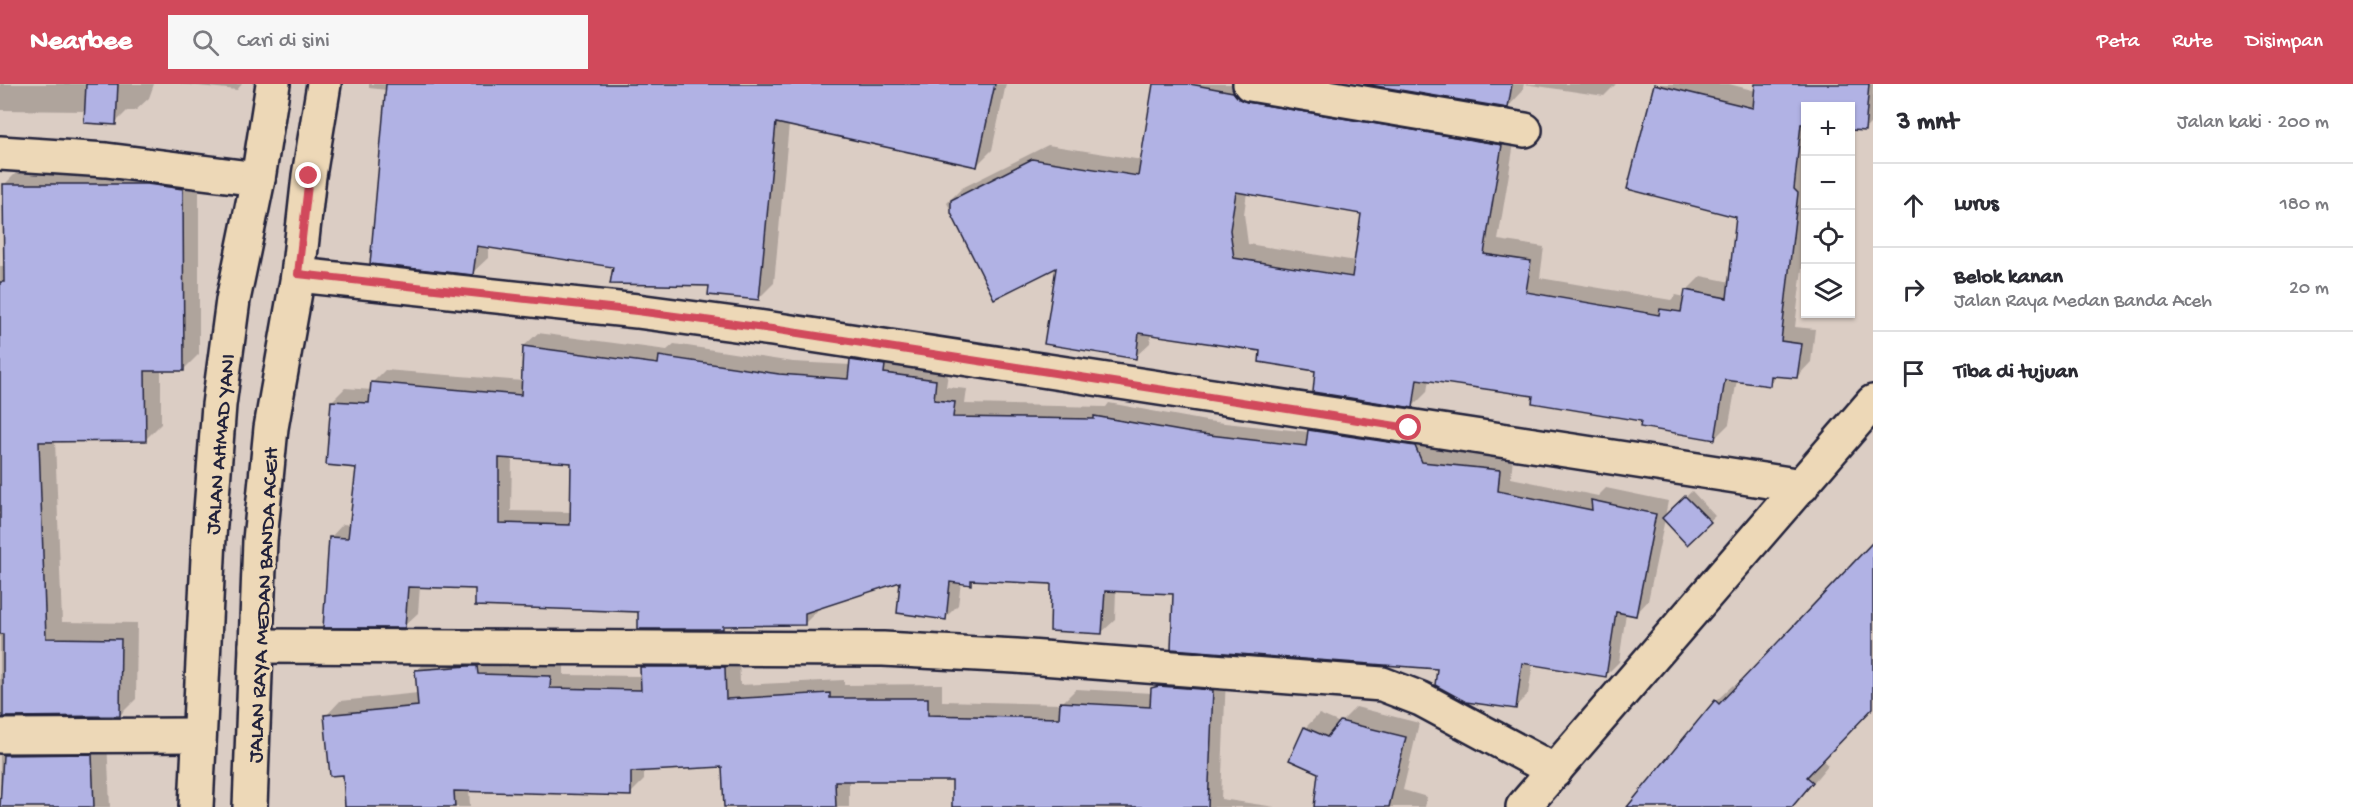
<!DOCTYPE html>
<html lang="id">
<head>
<meta charset="utf-8">
<style>
	:root { --surface:#fff; --page:#f7f7f7; --text:#2b2b33; --muted:#7c7c81; --line:#e1e1e2; --accent:#d1495b }
	body { margin:0; font-family:"Gochi Hand",sans-serif; background:var(--page); color:var(--text) }
	.controls { position:absolute; right:18px; top:18px; display:grid; overflow:hidden; border-radius:0px; box-shadow:0 2px 4px #0004 }
	.controls button { width:54px; height:54px; display:grid; place-items:center; padding:0; border:0; border-bottom:2px solid var(--line); background:var(--surface); color:var(--text); font:30px sans-serif }
	.stop { position:absolute; width:18px; height:18px; margin:-14px; border:4px solid #d1495b; border-radius:50%; background:#fff }
	.stop.end { background:#d1495b; border-color:#fff; box-shadow:0 2px 6px #0008 }
	.list { margin:0; padding:0; list-style:none }
	h2 { display:flex; justify-content:space-between; align-items:center; height:78px; margin:0; padding:0 24px; font-size:26px }
	h2 small { font-size:20px; font-weight:400; color:var(--muted) }
	.list li { display:grid; grid-template-columns:39px 1fr auto; gap:18px; align-items:center; box-sizing:border-box; height:84px; padding:0 24px; border-top:2px solid var(--line) }
	.list b { display:block; font-size:22px; white-space:nowrap }
	.list p { margin:0; font-size:20px; white-space:nowrap; color:var(--muted) }
	.list em { font-size:20px; font-style:normal; color:var(--muted) }
	.icon { flex:none; width:33px; height:33px; fill:none; stroke:currentColor; stroke-width:2; stroke-linecap:round; stroke-linejoin:round }
	.map { position:relative; flex:none; width:1873px; height:723px; overflow:hidden }
	header { display:flex; align-items:center; gap:36px; box-sizing:border-box; height:84px; padding:0 30px; background:var(--accent); color:#fff }
	header strong { font-size:28px }
	nav { display:flex; gap:33px; margin-inline-start:auto; font-size:21px }
	.search { width:420px; height:54px; background:var(--page); display:flex; align-items:center; gap:15px; box-sizing:border-box; padding:0 21px; border-radius:0px; color:var(--muted); font-size:22px }
	main { display:flex }
	aside { flex:1; background:var(--surface) }
	.map>svg:first-child { display:block }
	.shadow { fill:#0003; fill-rule:evenodd }
	.building { fill:#b1b2e4; stroke:#22223b; stroke-width:1.5; fill-rule:evenodd }
	.lines { fill:none; stroke-linecap:round; stroke-linejoin:round }
	.minor-casing { stroke:#22223b; stroke-width:38 }
	.secondary-casing { stroke:#22223b; stroke-width:38 }
	.primary-casing { stroke:#22223b; stroke-width:38 }
	.minor { stroke:#edd8b7; stroke-width:33 }
	.secondary { stroke:#edd8b7; stroke-width:33 }
	.primary { stroke:#edd8b7; stroke-width:33 }
	.route { stroke:#d1495b; stroke-width:8 }
	.labels { text-anchor:middle; stroke-width:6; stroke-linejoin:round; paint-order:stroke }
	.street-label { font-size:22px; fill:#22223b; stroke:#edd8b7 }
</style>
</head>
<body>
<header>
<strong>Nearbee</strong>
<div class="search"><svg class="icon" aria-label="search" viewBox="0 0 24 24"><circle cx="10" cy="10" r="6"/><path d="M15 15l6 6"/></svg>Cari di sini</div>
<nav><a>Peta</a><a>Rute</a><a>Disimpan</a></nav>
</header>
<main>
<div class="map">
<svg width="1873" height="723" viewBox="0 0 1873 723">
	<rect width="100%" height="100%" fill="#dbcdc4"/>
	<filter id="ink" filterUnits="userSpaceOnUse"><feTurbulence type="fractalNoise" baseFrequency=".0167" numOctaves="2"/><feDisplacementMap in="SourceGraphic" scale="12" xChannelSelector="R" yChannelSelector="G"/><feConvolveMatrix kernelMatrix="1 2 1 2 8 2 1 2 1" color-interpolation-filters="sRGB"/></filter>
	<g filter="url(#ink)">
		<g class="shadow">
			<polygon points="0,0 154,0 149,14 135,27 127,27 115,39 86,27 0,26"/>
			<polygon points="180,0 242,0 237,6"/>
			<polygon points="369,0 1006,0 992,66 977,81 789,40 774,199 758,215 711,200 489,162 488,174 472,189 387,6 369,4"/>
			<path d="M1155,0H1252L1516,47L1498,156L1544,163L1540,194L1671,216L1676,211L1685,213L1686,207L1701,192L1731,198L1738,132L1629,104L1656,0H1729L1756,7L1757,0H1873V37L1864,46L1850,44V22H1806V151L1795,243L1815,245L1811,278L1797,293L1778,291L1769,300L1737,296L1729,340L1715,354L1535,310L1429,295L1427,308L1413,322L1262,266L1151,250L1150,259L1135,273L1058,181L994,213L947,119L962,104L1048,61L1142,76ZM1247,108L1363,129L1356,177L1248,160L1244,130Z"/>
			<polygon points="1373,0 1524,0 1522,8 1508,23"/>
			<polygon points="1524,0 1616,0 1604,12"/>
			<polygon points="21,84 199,89 199,270 183,286 161,286 161,340 145,356 55,356 62,538 137,539 136,615 120,631 0,632 0,182 5,182 5,100"/>
			<path d="M538,249L667,266L674,260L793,278L851,281L852,277L865,263L949,283L946,303L967,305L965,320L1106,323L1109,319L1206,337L1309,348L1322,333L1428,349L1435,365L1513,373L1511,394L1598,412L1606,404L1668,417L1665,433L1692,407L1715,432L1687,459L1665,435L1648,517L1635,531L1626,529L1619,578L1606,591L1533,579L1528,610L1515,623L1439,584L1174,509L1116,506L1115,536L1101,549L1053,499L975,495L970,499L961,498L958,521L945,534L902,496L817,523V527L804,540H726L722,544L639,526L476,504L420,502L418,529L404,542L330,454L343,440L351,441L357,382L332,317L345,304L372,306V299L385,286L523,297L524,262ZM512,374L572,377V428L511,427Z"/>
			<polygon points="1873,461 1873,622 1822,676 1828,681 1793,723 1629,723 1716,617 1733,601 1736,604"/>
			<polygon points="656,569 739,569 740,601 844,596 844,601 942,600 942,617 1061,620 1076,605 1153,609 1153,604 1167,590 1226,592 1221,715 1275,723 954,723 954,696 849,696 849,723 725,723 723,682 644,685 644,696 630,710 469,705 470,723 347,723 345,689 326,632 340,617 418,609 416,587 431,573 564,578 564,591 642,592 642,583"/>
			<polygon points="1356,623 1419,639 1403,706 1427,713 1425,723 1316,723 1319,688 1305,644 1319,630 1340,639"/>
			<polygon points="0,646 107,655 110,723 0,723"/>
		</g>
		<g class="building">
			<polygon points="86,0 118,0 116,41 84,39"/>
			<polygon points="386,0 995,0 977,83 776,39 759,216 708,211 709,202 610,200 613,183 477,162 473,191 370,180"/>
			<path d="M1153,0H1190L1233,8L1239,15L1247,18L1502,61L1484,170L1531,177L1526,208L1659,231L1660,225L1681,228L1685,206L1727,214L1736,133L1627,105L1654,0L1753,24L1755,0H1869L1865,47L1851,46V22H1806V40H1801L1794,105L1798,109L1781,257L1802,260L1797,294L1771,292L1770,302L1725,296L1715,356L1640,343L1641,337L1532,319L1533,312L1417,295L1413,324L1313,308L1315,287L1259,278L1260,267L1139,249L1136,275L1044,260L1056,184L994,215L951,129V116L1032,75L1138,92ZM1236,108L1361,130L1352,193L1234,174L1230,146Z"/>
			<polygon points="1364,0 1512,0 1508,24"/>
			<polygon points="3,100 147,100 183,105 184,287 145,287 146,357 39,358 46,554 121,555 120,632 3,633 3,550 0,550 0,198 4,198"/>
			<path d="M523,262L658,280L659,272L779,290L848,295L850,276L885,281L884,289L936,296L934,316L955,318L953,333L1094,335V332L1192,349L1306,362L1308,346L1415,362L1422,378L1500,386L1498,407L1592,426L1591,416L1656,430L1636,532L1616,528L1606,593L1522,579L1516,625L1466,618L1435,601L1437,585L1171,565L1173,510L1105,507L1102,550L1050,547L1051,500L971,496V501L950,498L946,536L897,529L900,498L805,529V541L723,542V545H638V528L475,522V505L408,503L405,544H323L329,453L348,454L356,384L326,381L331,317L369,319L371,298L521,311ZM499,374L571,379L570,441L499,439Z"/>
			<polygon points="1685,412 1711,438 1687,461 1662,434"/>
			<polygon points="1873,458 1873,624 1807,693 1813,698 1792,723 1627,723 1715,616 1719,620"/>
			<polygon points="468,582 477,582 478,590 551,592 550,604 641,606 640,583 725,583 726,615 830,609 830,614 928,614 928,631 1059,634 1060,618 1150,623 1151,604 1159,602 1213,606 1208,723 952,723 952,697 835,697 836,723 724,723 722,683 631,688 631,712 454,707 455,723 345,723 343,691 330,692 324,631 418,622 415,586"/>
			<polygon points="1340,637 1406,653 1389,723 1314,723 1318,689 1289,676 1304,643 1327,653"/>
			<polygon points="92,670 94,723 0,723 3,671"/>
		</g>
		<g class="lines">
			<defs>
				<g id="minor">
					<polyline points="1250,0 1525,46"/>
					<polyline points="0,69 106,76 258,95"/>
					<polyline points="298,191 637,227 772,245 1802,402"/>
					<polyline points="256,562 883,565 1016,572 1382,600 1421,615 1555,687"/>
					<polyline points="0,652 199,651"/>
				</g>
				<polyline id="secondary" points="1523,723 1873,318"/>
				<g id="primary">
					<polyline points="196,723 209,453 219,321 233,216 258,95 273,0"/>
					<polyline points="250,723 260,456 271,344 298,191 309,92 324,0"/>
				</g>
			</defs>
			<use href="#minor" class="minor-casing"/>
			<use href="#secondary" class="secondary-casing"/>
			<use href="#primary" class="primary-casing"/>
			<use href="#minor" class="minor"/>
			<use href="#secondary" class="secondary"/>
			<use href="#primary" class="primary"/>
		</g>
	</g>
	<g class="lines" filter="url(#ink)">
		<polyline class="route" points="309,92 298,190 637,227 772,245 1409,344"/>
	</g>
	<g class="labels">
		<g class="street-label">
			<text transform="translate(218 360) rotate(-85)" y="8">JALAN AHMAD YANI</text>
			<text transform="translate(261 521) rotate(-87)" y="8">JALAN RAYA MEDAN BANDA ACEH</text>
		</g>
	</g>
</svg>
<div class="controls">
<button>+</button>
<button>−</button>
<button><svg class="icon" aria-label="locate" viewBox="0 0 24 24"><circle cx="12" cy="12" r="6"/><path d="M12 2v4M12 18v4M2 12h4M18 12h4"/></svg></button>
<button><svg class="icon" aria-label="layers" viewBox="0 0 24 24"><path d="M12 4l9 5-9 5-9-5zM3 14l9 5 9-5"/></svg></button>
</div>
<div class="stop" style="left:1409px;top:344px"></div>
<div class="stop end" style="left:309px;top:92px"></div>
</div>
<aside>
<h2>3 mnt<small>Jalan kaki · 200 m</small></h2>
<ul class="list">
<li><svg class="icon" aria-label="ahead" viewBox="0 0 24 24"><path d="M12 20V5M6 11l6-6 6 6"/></svg><div><b>Lurus</b></div><em>180 m</em></li>
<li><svg class="icon" aria-label="right" viewBox="0 0 24 24"><path d="M7 20v-9h11M14 6l5 5-5 5"/></svg><div><b>Belok kanan</b><p>Jalan Raya Medan Banda Aceh</p></div><em>20 m</em></li>
<li><svg class="icon" aria-label="arrive" viewBox="0 0 24 24"><path d="M6 21V4h12l-3 4 3 4H6"/></svg><div><b>Tiba di tujuan</b></div></li>
</ul>
</aside>
</main>
</body>
</html>
